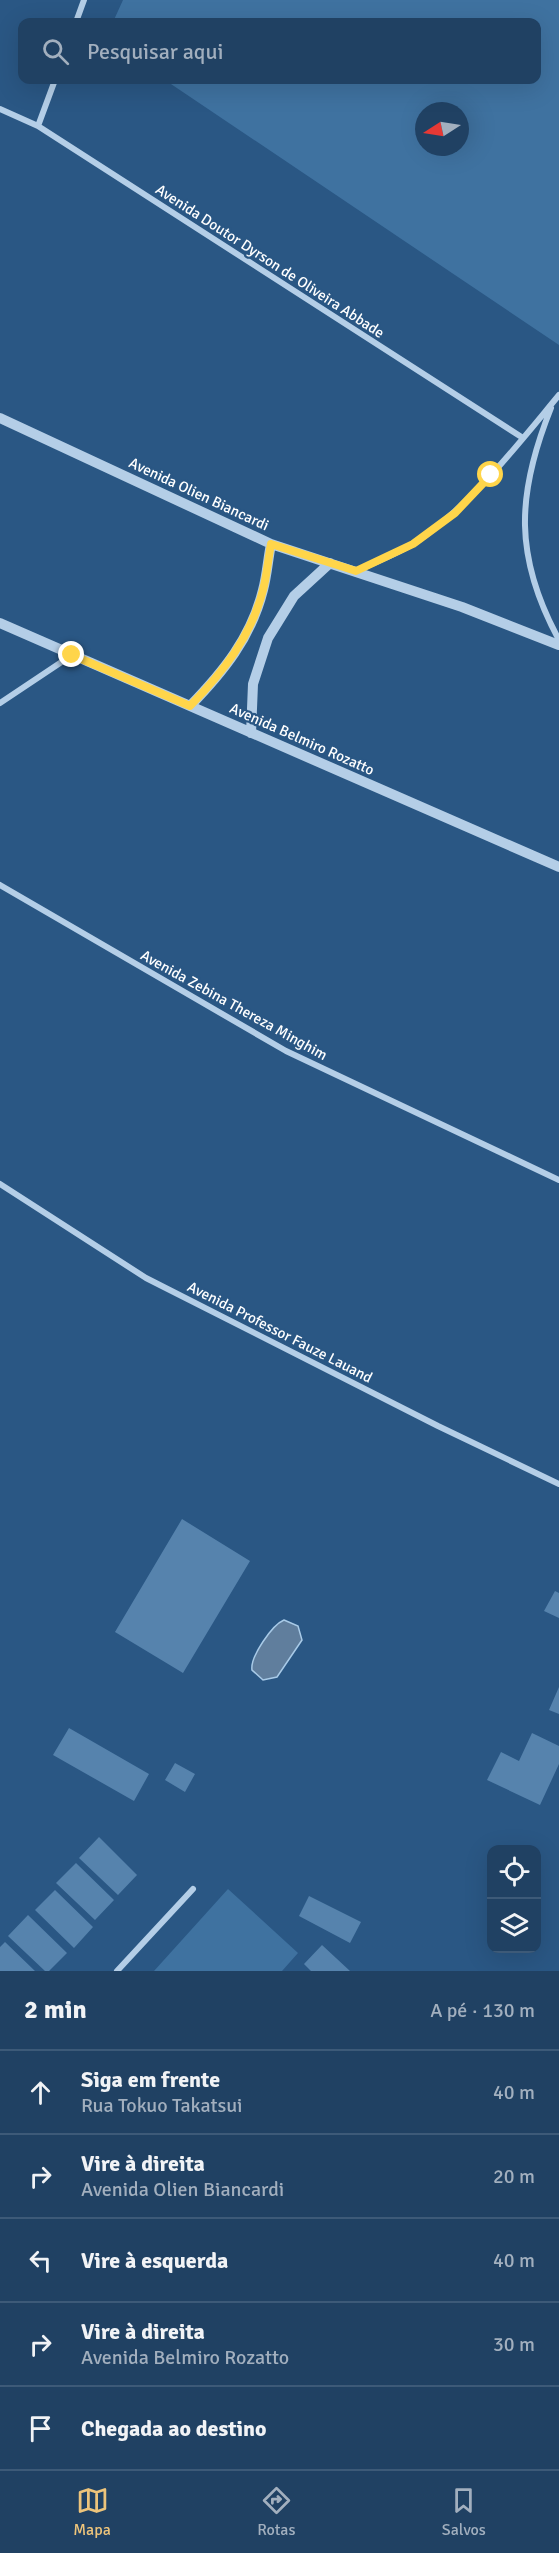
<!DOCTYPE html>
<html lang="pt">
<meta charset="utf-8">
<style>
body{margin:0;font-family:Signika,sans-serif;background:#2d4c6c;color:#f1f3f6}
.controls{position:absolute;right:18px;bottom:18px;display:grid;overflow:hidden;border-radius:12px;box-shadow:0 6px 24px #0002}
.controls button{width:54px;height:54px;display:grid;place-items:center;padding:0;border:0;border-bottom:2px solid #3d5a78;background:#204163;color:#f1f3f6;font:30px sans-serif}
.compass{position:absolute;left:415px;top:102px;width:54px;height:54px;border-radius:50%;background:#204163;box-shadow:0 6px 24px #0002;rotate:258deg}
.stop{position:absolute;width:18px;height:18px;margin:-14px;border:4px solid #ffd54a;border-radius:50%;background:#fff}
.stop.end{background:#ffd54a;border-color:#fff;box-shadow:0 2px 6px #0008}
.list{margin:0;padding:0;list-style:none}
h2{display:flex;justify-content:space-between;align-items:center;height:78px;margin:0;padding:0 24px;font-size:26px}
h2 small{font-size:20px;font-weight:400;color:#a2afbe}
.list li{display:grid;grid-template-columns:39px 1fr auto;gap:18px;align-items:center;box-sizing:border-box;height:84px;padding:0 24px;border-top:2px solid #3d5a78}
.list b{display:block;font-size:22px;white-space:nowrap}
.list p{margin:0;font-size:20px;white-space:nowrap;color:#a2afbe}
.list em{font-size:20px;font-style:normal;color:#a2afbe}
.icon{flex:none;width:33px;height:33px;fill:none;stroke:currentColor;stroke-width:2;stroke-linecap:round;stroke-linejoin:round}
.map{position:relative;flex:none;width:559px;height:1971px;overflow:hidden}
.search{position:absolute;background:#204163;box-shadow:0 6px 24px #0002;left:18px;right:18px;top:18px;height:66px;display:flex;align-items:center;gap:15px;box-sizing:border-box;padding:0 21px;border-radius:12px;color:#a2afbe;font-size:22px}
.sheet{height:498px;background:#204163}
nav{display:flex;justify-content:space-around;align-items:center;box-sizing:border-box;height:84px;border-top:2px solid #3d5a78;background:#204163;font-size:16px;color:#a2afbe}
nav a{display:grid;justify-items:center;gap:3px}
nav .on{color:#edc47b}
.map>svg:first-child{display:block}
</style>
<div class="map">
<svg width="559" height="1971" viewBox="0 0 559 1971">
<rect width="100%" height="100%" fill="#2a5784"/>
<path fill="#3f72a0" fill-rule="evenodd" d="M123,0h436v345l-394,-265h371v-58h-423zM424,111h36v36h-36z
M228,1889l70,64 -16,18h-128z"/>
<path fill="#607e9d" stroke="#a8cae7" stroke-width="1.5" d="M284,1620l14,6 4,14 -25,37 -14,3 -11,-10c-2,-13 20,-45 32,-50z"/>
<path fill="#5683ad" d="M182,1519l68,42 -67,112 -68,-41z
M555,1591l4,2v25l-15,-7z
M559,1687v27l-10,-4z
M69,1728l80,46 -15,27 -81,-46z
M532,1733l27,13v18l-19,41 -53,-25 14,-28 18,9z
M175,1763l20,11 -10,18 -20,-12z
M99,1837l38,38 -19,20 -39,-37z
M76,1863l38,37 -19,20 -39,-37z
M55,1890l38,37 -19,21 -39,-38z
M309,1896l52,26 -11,21 -51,-27z
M28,1915l39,38 -18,18h-4l-37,-35z
M5,1942l30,29h-35v-24z
M322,1945l28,26h-39l-7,-7z"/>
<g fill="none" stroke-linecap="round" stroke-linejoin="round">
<path stroke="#b4cee7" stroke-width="6" d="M76,22l8,-22
M0,109l38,17 485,312
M38,126l17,-46
M551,408c-35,87 -37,149 8,232
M357,571c18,-9 40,-17 58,-28 57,-39 100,-95 144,-148
M0,703l72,-48
M0,885l286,166 273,129
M0,1184l146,94 292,148 121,58
M117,1971l76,-82"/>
<path stroke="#b4cee7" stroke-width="10" d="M0,418l271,126 191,63 97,38
M0,623l559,244
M190,706c33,-34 61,-68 73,-116 4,-15 5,-31 8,-46
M251,733l2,-49 15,-46 26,-42 36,-33"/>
</g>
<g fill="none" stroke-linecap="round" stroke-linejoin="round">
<path stroke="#ffd54a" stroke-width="8" d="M72,655l118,51c33,-34 61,-69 73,-116 4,-15 5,-31 8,-46l85,27 57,-27 42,-31 36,-38"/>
</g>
<g text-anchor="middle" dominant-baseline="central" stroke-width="4.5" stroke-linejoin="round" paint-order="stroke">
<g font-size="15" fill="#fff" stroke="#2a5784">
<text transform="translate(270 261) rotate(33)">Avenida Doutor Dyrson de Oliveira Abbade</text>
<text transform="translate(199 494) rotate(25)">Avenida Olien Biancardi</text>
<text transform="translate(302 739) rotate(24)">Avenida Belmiro Rozatto</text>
<text transform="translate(234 1005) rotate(29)">Avenida Zebina Thereza Minghim</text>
<text transform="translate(280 1332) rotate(27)">Avenida Professor Fauze Lauand</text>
</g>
</g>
</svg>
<div class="controls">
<button><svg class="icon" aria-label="locate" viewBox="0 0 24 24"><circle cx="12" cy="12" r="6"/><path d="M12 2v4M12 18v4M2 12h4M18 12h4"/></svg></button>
<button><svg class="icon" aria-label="layers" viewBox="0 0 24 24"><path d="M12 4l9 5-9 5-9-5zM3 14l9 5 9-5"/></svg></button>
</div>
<svg class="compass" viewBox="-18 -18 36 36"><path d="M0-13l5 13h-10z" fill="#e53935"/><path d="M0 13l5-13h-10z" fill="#a2afbe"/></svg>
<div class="stop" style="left:491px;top:475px"></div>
<div class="stop end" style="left:72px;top:655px"></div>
<div class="search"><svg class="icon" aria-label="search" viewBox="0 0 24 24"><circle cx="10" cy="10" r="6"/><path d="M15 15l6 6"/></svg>Pesquisar aqui</div>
</div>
<section class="sheet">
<h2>2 min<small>A pé · 130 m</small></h2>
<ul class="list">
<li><svg class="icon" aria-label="ahead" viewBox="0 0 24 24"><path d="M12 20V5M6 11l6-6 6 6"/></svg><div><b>Siga em frente</b><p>Rua Tokuo Takatsui</p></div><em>40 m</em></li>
<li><svg class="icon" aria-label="right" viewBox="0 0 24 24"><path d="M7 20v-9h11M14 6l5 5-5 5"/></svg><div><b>Vire à direita</b><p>Avenida Olien Biancardi</p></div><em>20 m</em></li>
<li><svg class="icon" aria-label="left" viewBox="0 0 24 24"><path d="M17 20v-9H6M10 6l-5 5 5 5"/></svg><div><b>Vire à esquerda</b></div><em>40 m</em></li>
<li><svg class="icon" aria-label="right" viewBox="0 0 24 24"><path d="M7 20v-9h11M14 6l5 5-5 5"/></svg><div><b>Vire à direita</b><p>Avenida Belmiro Rozatto</p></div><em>30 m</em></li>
<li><svg class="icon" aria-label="arrive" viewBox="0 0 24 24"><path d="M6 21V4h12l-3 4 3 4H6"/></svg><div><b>Chegada ao destino</b></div></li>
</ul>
</section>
<nav>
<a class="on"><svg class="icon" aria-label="map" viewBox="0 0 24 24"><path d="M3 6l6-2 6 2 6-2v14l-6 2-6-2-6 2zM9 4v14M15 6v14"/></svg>Mapa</a>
<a><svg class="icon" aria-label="directions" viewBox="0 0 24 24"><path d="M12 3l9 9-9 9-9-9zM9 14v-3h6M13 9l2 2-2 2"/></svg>Rotas</a>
<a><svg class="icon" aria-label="saved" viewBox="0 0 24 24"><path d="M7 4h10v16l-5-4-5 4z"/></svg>Salvos</a>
</nav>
